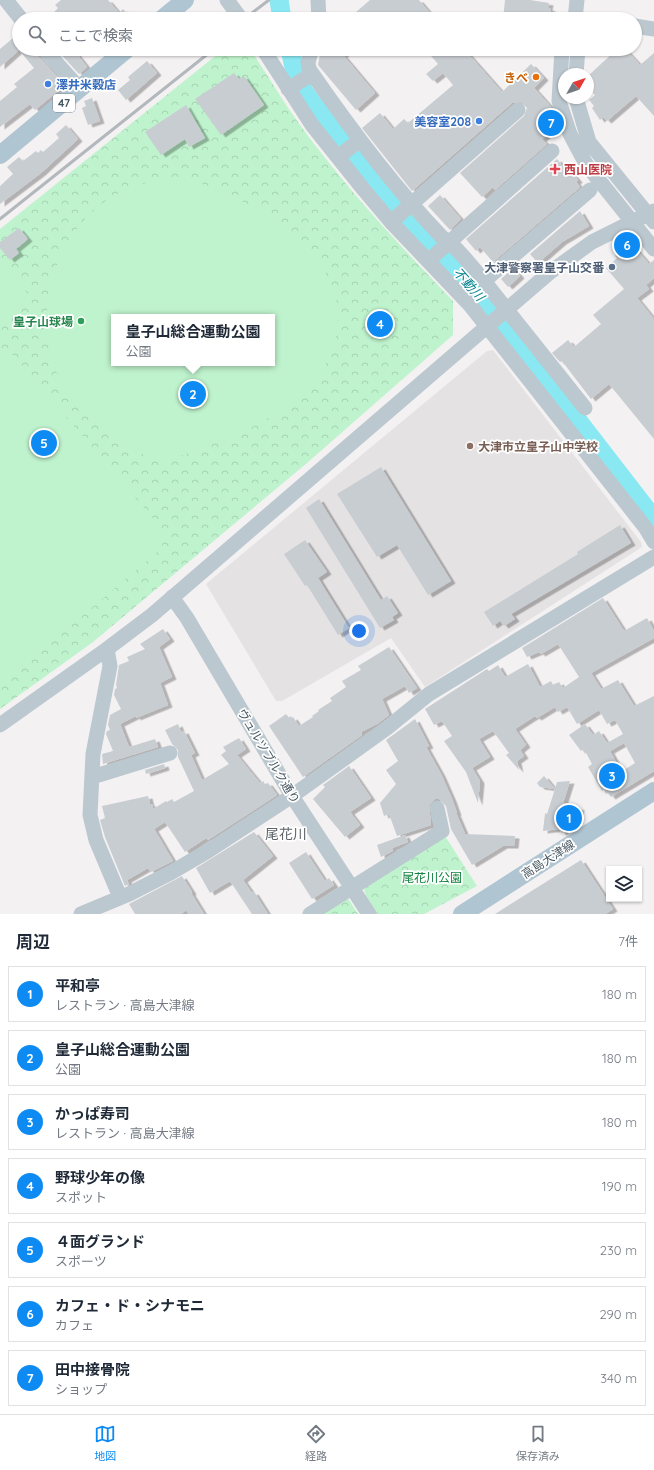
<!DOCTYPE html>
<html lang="ja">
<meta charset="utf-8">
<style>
body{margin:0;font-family:Quicksand,"Noto Sans JP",sans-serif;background:#f2f2f3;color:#1f2937}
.controls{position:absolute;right:12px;bottom:12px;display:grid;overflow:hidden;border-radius:0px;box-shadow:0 1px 3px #0004}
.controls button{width:36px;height:36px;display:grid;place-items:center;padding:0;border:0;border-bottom:1px solid #e0e1e3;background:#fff;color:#1f2937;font:20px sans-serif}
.compass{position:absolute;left:558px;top:68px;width:36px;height:36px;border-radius:50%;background:#fff;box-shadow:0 1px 3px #0004;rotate:50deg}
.you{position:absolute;left:359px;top:631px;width:14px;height:14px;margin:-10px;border:3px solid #fff;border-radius:50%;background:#1a73e8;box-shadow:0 0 0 6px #1a73e833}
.badge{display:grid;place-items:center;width:26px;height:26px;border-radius:50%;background:#0e8bf2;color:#fff;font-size:13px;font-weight:700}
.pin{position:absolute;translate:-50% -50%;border:2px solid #fff;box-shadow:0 1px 4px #0006}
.popup{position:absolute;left:111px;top:314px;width:164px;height:52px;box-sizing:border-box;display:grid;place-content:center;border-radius:0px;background:#fff;filter:drop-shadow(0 1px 3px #0005);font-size:13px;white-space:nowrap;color:#747a83}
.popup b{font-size:15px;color:#1f2937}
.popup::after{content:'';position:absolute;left:50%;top:100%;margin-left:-8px;border:8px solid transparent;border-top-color:#fff}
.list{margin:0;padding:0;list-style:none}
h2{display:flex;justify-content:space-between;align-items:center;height:52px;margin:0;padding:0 16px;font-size:17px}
h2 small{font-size:13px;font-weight:400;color:#747a83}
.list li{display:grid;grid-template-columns:26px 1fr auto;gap:12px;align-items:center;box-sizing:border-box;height:56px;margin:0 8px 8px;padding:0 8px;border:1px solid #e0e1e3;border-radius:0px}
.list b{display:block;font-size:15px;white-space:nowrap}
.list p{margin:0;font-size:13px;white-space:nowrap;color:#747a83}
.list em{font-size:13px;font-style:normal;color:#747a83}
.icon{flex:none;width:22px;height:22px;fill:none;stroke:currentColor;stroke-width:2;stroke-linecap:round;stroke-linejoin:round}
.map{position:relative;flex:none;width:654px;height:914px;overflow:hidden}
.search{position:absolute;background:#fff;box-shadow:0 1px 3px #0004;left:12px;right:12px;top:12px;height:44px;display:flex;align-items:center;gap:10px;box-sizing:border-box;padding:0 14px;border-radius:22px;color:#747a83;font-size:15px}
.sheet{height:500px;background:#fff}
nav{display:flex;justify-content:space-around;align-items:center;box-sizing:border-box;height:56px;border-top:1px solid #e0e1e3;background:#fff;font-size:11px;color:#747a83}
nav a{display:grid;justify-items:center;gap:2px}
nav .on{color:#0e8bf2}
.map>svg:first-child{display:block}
</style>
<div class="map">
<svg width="654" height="914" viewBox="0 0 654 914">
<defs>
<pattern id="park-crowns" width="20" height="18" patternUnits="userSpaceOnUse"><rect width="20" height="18" fill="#bff3cd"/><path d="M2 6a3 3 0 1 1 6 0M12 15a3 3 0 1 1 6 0" fill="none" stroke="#a6d2b3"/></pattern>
<filter id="shadow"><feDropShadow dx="4.5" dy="2.5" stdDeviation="0" flood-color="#0004"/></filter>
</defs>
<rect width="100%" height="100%" fill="#f4f1f2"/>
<path fill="#e5e2e4" d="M493,350l148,192 1,5 -217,140 -34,-49 -109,63h-6l-70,-117 281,-233z"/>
<path fill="url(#park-crowns)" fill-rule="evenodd" d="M224,49h26c17,25 32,51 50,76 46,63 99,120 153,176v34l-146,128 -214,179 -93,67v-480zM114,317h158v46h-158z
M445,836l32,50 -53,28h-47l-11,-18 -3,-11z
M347,897l11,17h-38z"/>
<path fill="#bff3cd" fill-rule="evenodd" d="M169,179c41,1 77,22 110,46 30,22 58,50 59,90 2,88 -109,126 -178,147 -42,-19 -87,-46 -104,-91 -26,-68 5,-156 74,-183 12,-5 26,-7 39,-9zM114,317h158v46h-158z
M0,262l30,34 -30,27z
M1,352l12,3 150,175 -1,18 -162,138z"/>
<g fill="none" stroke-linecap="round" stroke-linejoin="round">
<path stroke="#89e8f2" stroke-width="19" d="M279,0l3,19
M290,49l5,23 9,20 56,72 35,41 86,90 173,224"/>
</g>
<path fill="#c8cdd2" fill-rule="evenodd" filter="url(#shadow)" d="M61,0h47l11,13 4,-4 9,10h-85l11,-11 -3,-3z
M370,0h49l16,19h-87z
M505,0h25l19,3 -1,5 3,1 -2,10h-46z
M19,33v16h16l2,6 28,30 -30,25 -5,-6 -30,23v-26l17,-14 -3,-3 20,-16 -15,-18 -19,17v-18z
M56,49h17l14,18 -8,7z
M321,49h29l-7,6 32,38 -19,17 -38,-45z
M425,49h39l38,43 29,-28 13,14 -10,10 17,19 6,20 -15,12 5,5 -52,46 -2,-3 -11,10 -22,-24 64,-57 3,-8 -6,-6 -9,1 -100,88 -50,-63 18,-15 13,16 11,-10 4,4 45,-38 -10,-12 -10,8 -7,-7 12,-10z
M617,49l10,2 13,14 14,-12v63l-18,-20 -29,25 -4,-4 -3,3 -8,-12 2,-2 -5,-6 6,-5 -7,-8 1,-12z
M147,61l10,12 -31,27 -8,-10 12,-10 -2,-3z
M234,73l5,6 5,-3 20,29 -43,30 -26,-36z
M92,98l8,23 -12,4 -6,-17 4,-2 -2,-5z
M186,105l19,33 -16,9 -4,-8 -24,16 -16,-23z
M66,125l12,14 -37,34 -41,31v-18l13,-12 -6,-7 12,-10 4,4 13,-10 2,2 3,-3 2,2 16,-14 -3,-4z
M557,159l11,14 3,-1 7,8 -2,2 4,5 -87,75 -13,-15 -4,4 -10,-12z
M440,195l21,24 -11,11 -22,-24z
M580,211l9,15 -27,16 -24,21 -8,-9z
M19,228l9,11 -12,10 3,4 -9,7 -10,-12v-6z
M631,243l18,21 5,-4v18l-8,7 3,4 -12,9 17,21v120l-45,-55 -18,15 -29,-38 -2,1 -8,-9 16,-13 6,7 27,-23 -8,-9 31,-26 -18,-21 11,-10 -2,-2z
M513,268l7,8 -12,11 -7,-8z
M381,467l70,114 -23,14 -31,-50 -20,12 -40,-63z
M319,499l62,101 6,-4 11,17 -6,4 2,3 -14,8 -74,-120z
M620,525l11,18 -120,71 4,5 -11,7 -4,-5 -7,5 -9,-14 94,-58 -1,-2z
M305,540l22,32 -9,6 31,50 -11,7 -31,-50 -2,1 -21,-32z
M603,598l21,33 23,-13 7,13v7l-63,35 10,16 17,-9 16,26 20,-10v75l-43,26 -6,-8 -3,2 -14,-24 4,-3 -8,-15 -3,2 -12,-16 16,-11 8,11 6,-4 8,12 16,-9 -8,-14 -8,4 -8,-14 -22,14 -10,-17 -9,5 -3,-5 -18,11 -2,-2 -20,13 11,16 -6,5 4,6 -7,5 2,9 -13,-15 3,-2 -16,-22 -14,8 11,18 -18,11 8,13 -2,22 -12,-31 -22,-31 8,-5 -10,-15 -8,4 -9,-16 62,-40 2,2 9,-6 7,12 23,-13 12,23 11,-6 2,4 6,-3 4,6 16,-11 -21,-33 -17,10 -2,-2 -12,5 -5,-9zM624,743l11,20 -14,9 -11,-21z
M163,629l7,10 -11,8 13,30 -12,6 8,22 -32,13v-2l-16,8 9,23 26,-8 3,8 -55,17 -1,-10 11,-3 -7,-17 1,-3 3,-1 -2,-5 2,-10 11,-6 -7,-14 1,-6 2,-1 -1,-3 3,-20 10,-4 -2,-4 18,-8 -5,-5z
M389,647l28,41 -8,5 -4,-7 -23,13 7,16 -12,9 -16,8 1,3 -59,42 -34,-51 17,-12 4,5 3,-2 6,9 14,-9 -1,-1 7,-5 -1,-1 14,-9 -2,-3 16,-11 -4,-6 19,-11 -3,-4z
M415,719l14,27 -3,1 15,27 11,25 5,14h-1l9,21 50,2 -1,10h-11l-31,19 -21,-36 -5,-23 -7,-7h-4l-6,6 2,20 -34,11 -8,-22 -5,2 -4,-13 16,-19 -10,-14 12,-9 -12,-21z
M178,724l3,8 3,-1 11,22 -4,2 11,25 27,-16 -8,-9 5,-4 -3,-4 16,-9 7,11 -9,6 23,28 3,-2 2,3 3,-1 9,12 -69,45 -2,-2 -21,14 -20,-30 -11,7 19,32 -22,11 -3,-4 -21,12 2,4 -4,2 -20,-49 -5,-17 5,-2 -3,-12 46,-10 2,8h2l1,5 13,-8 1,1 5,-3 2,3 20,-11 -16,-34v-7l-6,-6 -7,-14z
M164,764l1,4 -19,6 -1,-4z
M349,766l22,32 -21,14 10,13 -15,12 -32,-38 12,-12 -2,-2z
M544,776l11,13 2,-7 13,-1 -7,22 17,5 -4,15 -14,10 -3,-4 -16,2 2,-18 2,1 8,-25 -15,-2 -3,-4z
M254,832l19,24 -30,24 9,13 2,-1 14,22h-16l-22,-33 -20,12 -14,-25z
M405,835l3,7 -16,6 1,3 -12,6 -4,-12z
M306,852l19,29 4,-3 5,7 -22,14 -23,-36z
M581,860l32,49 -8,5h-110z
M182,876l10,16 -1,1 13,21h-15l-3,-4 -5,4h-46l-6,-10z"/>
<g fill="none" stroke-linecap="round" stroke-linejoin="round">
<path stroke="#bcc8cf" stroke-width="15" d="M6,0l15,19
M227,0l14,19
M318,0l1,19
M575,19l2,-19
M635,26l19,3
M44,49l36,40
M263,49l49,76 52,65 27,32 79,83 175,222 9,15
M312,49l-4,13 1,7c40,58 82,115 131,166 2,3 6,5 9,7 13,11 24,26 35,39l106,-91
M562,49l-3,52 11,33 16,30 68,85
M576,74l2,-25
M288,89l24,-15
M576,98l13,44 65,80
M338,157l22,-17
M391,222l127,-112
M428,261l124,-110
M484,281l101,127
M172,597l15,21 105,178 77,118
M107,649l3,17 -17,88 -3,61 6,25 24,57
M0,725l107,-76 45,-34 397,-342 43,-31 62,-31
M92,777l78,-24
M81,914l48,-20 43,-22 36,-21 84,-55 95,-68 42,-34 225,-137
M310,914l132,-83 -5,-23"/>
<path stroke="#b0c5d2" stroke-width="18" d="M162,19l23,-19
M0,155l127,-106
M462,914l192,-123"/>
<path stroke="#b3b8bc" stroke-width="3" d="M244,19l25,-19
M0,219l214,-170"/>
</g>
<circle fill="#e8710a" stroke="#fff" stroke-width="1.5" cx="536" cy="77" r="4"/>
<g fill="#3f7fe0" stroke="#fff" stroke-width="1.5">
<circle cx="48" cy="84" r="4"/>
<circle cx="479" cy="121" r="4"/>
</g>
<path fill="#e0444e" stroke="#fff" stroke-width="1.5" d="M553 163h4v4h4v4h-4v4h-4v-4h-4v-4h4z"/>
<circle fill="#5c6f8a" stroke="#fff" stroke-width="1.5" cx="612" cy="267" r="4"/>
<circle fill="#2e9e5b" stroke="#fff" stroke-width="1.5" cx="81" cy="321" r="4"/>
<circle fill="#8d6e63" stroke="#fff" stroke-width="1.5" cx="470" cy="446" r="4"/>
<g text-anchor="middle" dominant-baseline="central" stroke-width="3.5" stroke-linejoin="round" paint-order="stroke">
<rect fill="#fff" stroke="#7f8a90" stroke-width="1" x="53" y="94" width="22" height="18" rx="3"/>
<g font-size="11" font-weight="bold" fill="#485861">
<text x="64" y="103">47</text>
</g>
<g font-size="12" font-weight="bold" fill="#c56008" stroke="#fff" text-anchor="end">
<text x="528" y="77">きべ</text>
</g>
<g font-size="12" font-weight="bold" fill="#366cbe" stroke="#fff" text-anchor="start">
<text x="56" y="84">澤井米穀店</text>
<text x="471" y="121" text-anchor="end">美容室208</text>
</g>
<g font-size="12" font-weight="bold" fill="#be3a42" stroke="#fff" text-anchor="start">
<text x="564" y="169">西山医院</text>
</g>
<g font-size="12" font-weight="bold" fill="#4e5e75" stroke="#fff" text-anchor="end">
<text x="604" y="267">大津警察署皇子山交番</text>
</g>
<g font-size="12" font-weight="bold" fill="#27864d" stroke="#fff" text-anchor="end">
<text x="73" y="321">皇子山球場</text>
</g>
<g font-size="12" font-weight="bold" fill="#785e54" stroke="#fff" text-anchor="start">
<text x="478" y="446">大津市立皇子山中学校</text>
</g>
<g font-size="12" fill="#485861" stroke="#fff">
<text transform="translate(269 756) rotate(59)">ヴュルツブルク通り</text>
<text transform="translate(548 859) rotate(-33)">高島大津線</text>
</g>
<g font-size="12" fill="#11833e" stroke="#fff">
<text x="432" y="877">尾花川公園</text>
</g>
<g font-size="13" font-style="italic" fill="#06828f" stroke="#fff">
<text transform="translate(469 284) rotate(48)">不動川</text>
</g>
<g font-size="14" fill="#5d6367" stroke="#fff">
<text x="286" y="834">尾花川</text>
</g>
</g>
</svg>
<div class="controls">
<button><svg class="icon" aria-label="layers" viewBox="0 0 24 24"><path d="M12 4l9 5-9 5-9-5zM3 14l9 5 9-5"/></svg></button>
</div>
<svg class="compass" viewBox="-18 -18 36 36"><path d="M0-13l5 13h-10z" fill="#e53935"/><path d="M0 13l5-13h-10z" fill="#747a83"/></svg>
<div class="you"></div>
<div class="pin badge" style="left:569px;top:818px">1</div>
<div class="pin badge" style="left:193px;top:394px">2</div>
<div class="popup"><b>皇子山総合運動公園</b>公園</div>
<div class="pin badge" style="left:612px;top:776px">3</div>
<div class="pin badge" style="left:380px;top:324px">4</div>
<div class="pin badge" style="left:44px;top:443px">5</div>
<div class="pin badge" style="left:627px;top:245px">6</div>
<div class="pin badge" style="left:551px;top:123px">7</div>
<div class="search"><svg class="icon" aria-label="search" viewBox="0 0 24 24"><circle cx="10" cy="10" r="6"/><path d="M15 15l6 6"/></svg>ここで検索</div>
</div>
<section class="sheet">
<h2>周辺<small>7件</small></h2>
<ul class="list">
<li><span class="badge">1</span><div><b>平和亭</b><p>レストラン · 高島大津線</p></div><em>180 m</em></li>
<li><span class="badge">2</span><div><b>皇子山総合運動公園</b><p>公園</p></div><em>180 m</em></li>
<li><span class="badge">3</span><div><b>かっぱ寿司</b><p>レストラン · 高島大津線</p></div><em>180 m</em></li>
<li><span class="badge">4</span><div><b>野球少年の像</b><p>スポット</p></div><em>190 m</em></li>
<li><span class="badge">5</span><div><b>４面グランド</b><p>スポーツ</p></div><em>230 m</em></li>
<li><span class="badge">6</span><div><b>カフェ・ド・シナモニ</b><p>カフェ</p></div><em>290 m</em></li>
<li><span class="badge">7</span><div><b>田中接骨院</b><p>ショップ</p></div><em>340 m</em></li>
</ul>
</section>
<nav>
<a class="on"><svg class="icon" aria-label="map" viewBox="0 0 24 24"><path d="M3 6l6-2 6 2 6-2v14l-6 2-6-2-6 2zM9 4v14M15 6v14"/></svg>地図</a>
<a><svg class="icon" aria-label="directions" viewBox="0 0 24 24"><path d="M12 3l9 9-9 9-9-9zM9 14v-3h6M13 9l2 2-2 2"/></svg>経路</a>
<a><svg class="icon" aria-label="saved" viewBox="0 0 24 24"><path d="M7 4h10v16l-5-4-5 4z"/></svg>保存済み</a>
</nav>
